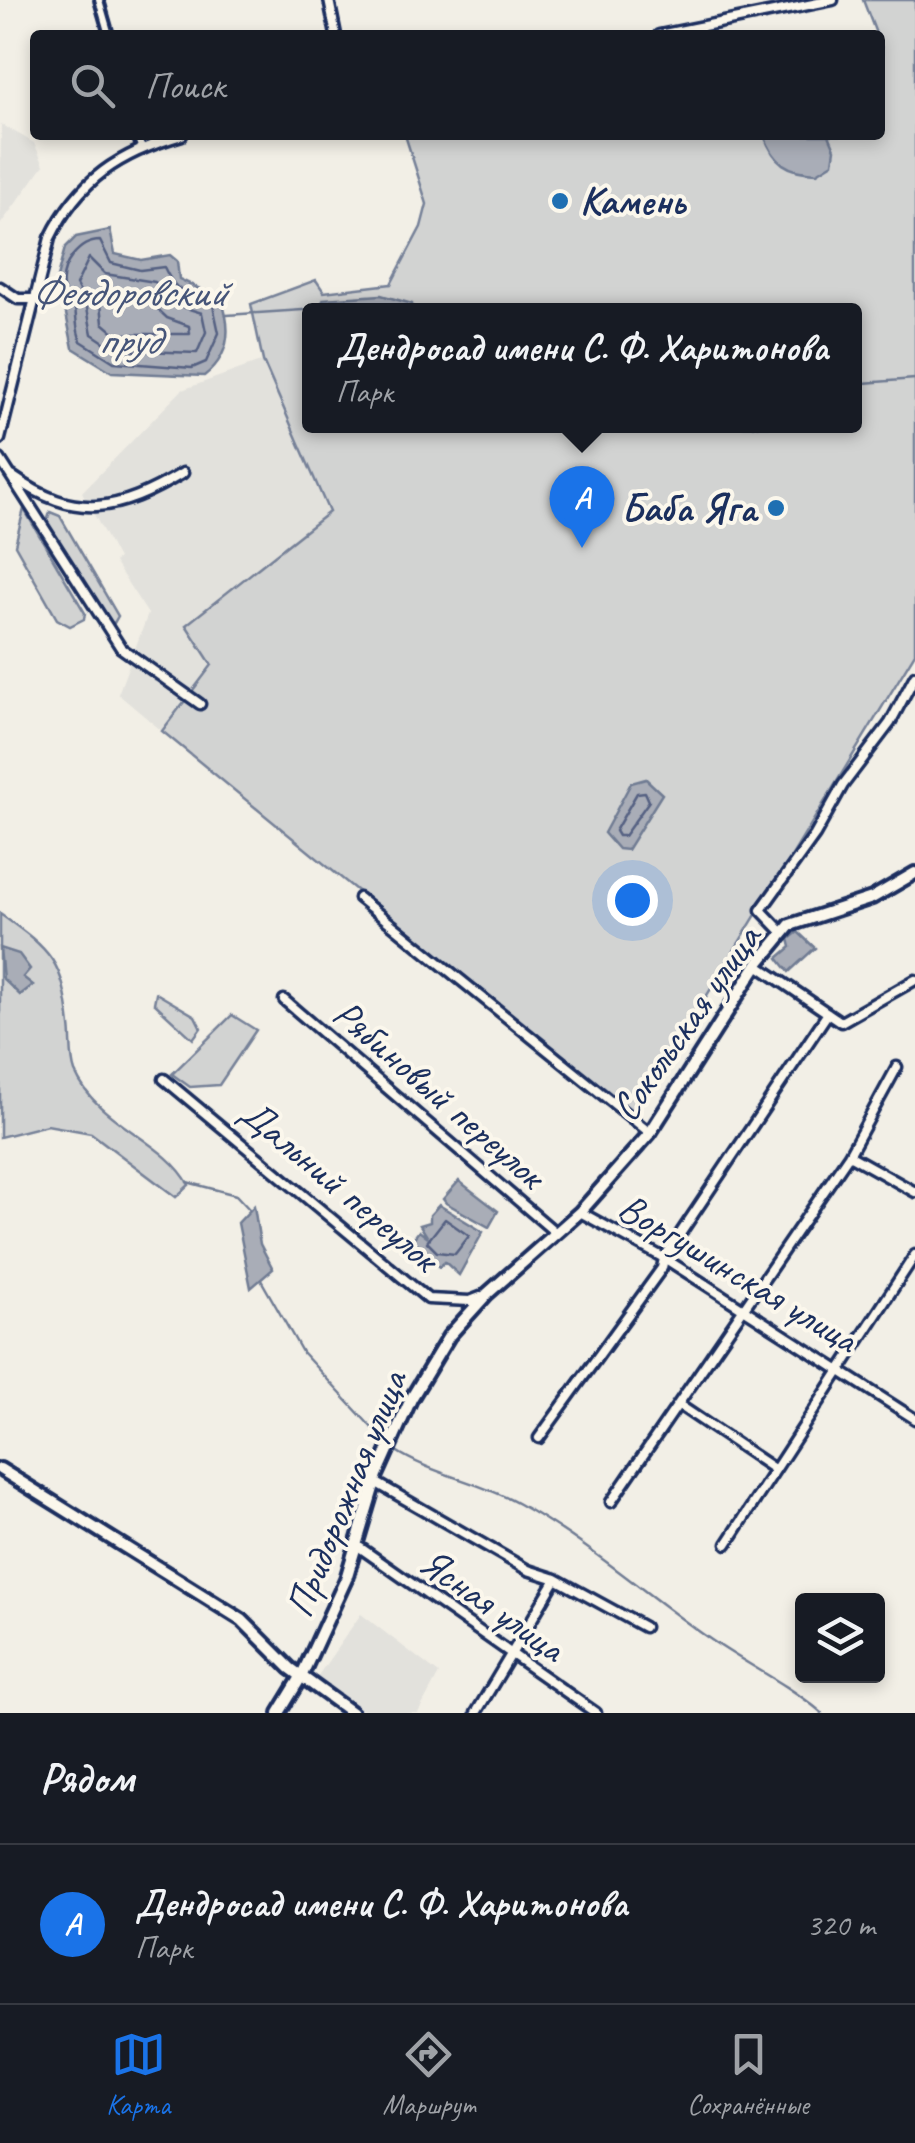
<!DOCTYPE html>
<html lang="ru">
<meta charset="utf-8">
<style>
body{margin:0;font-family:Caveat,sans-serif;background:#20242c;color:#f1f3f6}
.controls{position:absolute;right:30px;bottom:30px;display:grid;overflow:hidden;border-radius:10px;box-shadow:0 5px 15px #0003}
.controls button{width:90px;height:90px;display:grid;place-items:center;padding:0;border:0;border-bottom:2px solid #363941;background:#171b24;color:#f1f3f6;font:50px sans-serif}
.you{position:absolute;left:632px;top:900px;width:35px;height:35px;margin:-25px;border:8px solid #fff;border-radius:50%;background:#1a73e8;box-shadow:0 0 0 15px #1a73e833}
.badge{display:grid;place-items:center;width:65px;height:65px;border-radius:50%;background:#1a73e8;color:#fff;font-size:32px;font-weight:700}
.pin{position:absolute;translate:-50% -82px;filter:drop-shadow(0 2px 5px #0008)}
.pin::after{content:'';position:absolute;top:52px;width:35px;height:30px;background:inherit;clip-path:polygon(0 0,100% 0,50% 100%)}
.popup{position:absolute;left:302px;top:303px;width:560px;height:130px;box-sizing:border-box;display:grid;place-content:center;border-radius:10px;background:#171b24;filter:drop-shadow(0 2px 8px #0005);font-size:32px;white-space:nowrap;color:#9ea1a6}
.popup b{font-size:38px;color:#f1f3f6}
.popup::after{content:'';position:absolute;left:50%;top:100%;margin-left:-20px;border:20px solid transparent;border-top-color:#171b24}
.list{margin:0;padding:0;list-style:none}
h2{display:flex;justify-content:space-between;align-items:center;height:130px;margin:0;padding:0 40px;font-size:42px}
h2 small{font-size:32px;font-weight:400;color:#9ea1a6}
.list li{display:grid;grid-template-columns:65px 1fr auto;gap:30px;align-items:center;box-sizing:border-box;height:160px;padding:0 40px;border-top:2px solid #363941}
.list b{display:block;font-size:38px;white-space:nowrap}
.list p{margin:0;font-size:32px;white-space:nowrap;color:#9ea1a6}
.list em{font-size:32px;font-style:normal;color:#9ea1a6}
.icon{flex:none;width:55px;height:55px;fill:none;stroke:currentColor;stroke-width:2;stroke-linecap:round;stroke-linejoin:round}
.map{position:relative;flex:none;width:915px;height:1713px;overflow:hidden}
.search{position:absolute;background:#171b24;box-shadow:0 5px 15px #0003;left:30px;right:30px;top:30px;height:110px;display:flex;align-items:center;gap:25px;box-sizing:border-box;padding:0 35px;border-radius:10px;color:#9ea1a6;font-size:38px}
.sheet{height:290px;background:#171b24}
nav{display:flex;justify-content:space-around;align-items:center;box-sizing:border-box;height:140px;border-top:2px solid #363941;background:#171b24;font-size:28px;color:#9ea1a6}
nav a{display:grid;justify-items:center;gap:5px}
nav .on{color:#1a73e8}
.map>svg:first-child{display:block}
</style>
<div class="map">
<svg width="915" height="1713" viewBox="0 0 915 1713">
<rect width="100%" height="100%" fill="#f2efe6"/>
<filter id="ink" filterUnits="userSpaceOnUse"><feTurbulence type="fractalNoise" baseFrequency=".01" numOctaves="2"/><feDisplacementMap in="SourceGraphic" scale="20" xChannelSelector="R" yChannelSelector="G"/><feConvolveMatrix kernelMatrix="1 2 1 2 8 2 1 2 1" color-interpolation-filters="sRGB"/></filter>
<g filter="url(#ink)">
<path fill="#e2e1dc" d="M1,124l33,19 10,22 -44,60z
M263,361l66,151 -143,112 26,41 -50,66 -44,-37 30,-80 -34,-52 4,-3 -36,-67 100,-102z
M361,1614l78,60 -21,39h-52l-49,-36z"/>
<path fill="#d2d3d2" stroke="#768198" stroke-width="2.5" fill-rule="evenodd" d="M863,0h52v653l-282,464 -471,-386 50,-66 -26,-40 143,-113 -66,-151 -12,-57 65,-24 8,12 67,-8 30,-57 6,-23 -22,-69h475l2,-86zM310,310h544v116h-544z
M24,509l61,104 -1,6 -14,7 -13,-7 -42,-74z
M50,512l10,4 58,100 -4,7 -9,-2 -58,-99z
M0,914c52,37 63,47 70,112 2,13 0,33 5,46 22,52 90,68 114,113l-13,12 -85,-64 -44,-8 -47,12z
M156,993l39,23 6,12 -8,11 -39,-36z
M232,1015l24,15 -37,55 -29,2 -18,-13z"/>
<path fill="#a9adb7" stroke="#707b93" stroke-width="2.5" d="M764,135h65l6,14 -2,14 -16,10c-30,-1 -43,-10 -53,-38z
M110,230l5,24 26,6 29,-5 7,6 2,18 42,20c11,29 9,57 -17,77l-92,-4 -39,-24 -8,-39 -12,-17 12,-44 11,-11z
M381,295l31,9 1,6 -95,-1 6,-10z
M646,779l16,15 -35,56 -9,-1 -14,-16 27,-50z
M798,932l17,16 -26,24 -11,-14 13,-11 -2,-8z
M0,948l19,6 11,15 -7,8 10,8 -13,10 -17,-16z
M459,1181l39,30 -9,16 -43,-24 -3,-4z
M439,1205l44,27 -24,43 -14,-13 -6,5 -26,-28 6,-8 9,7 -8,-13 10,-3v-7z
M254,1206l6,38 13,25 -22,19 -13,-65z"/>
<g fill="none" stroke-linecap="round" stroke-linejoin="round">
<path stroke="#546182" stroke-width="2.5" d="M100,241l11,22 29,7 24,-3c16,34 22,20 49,38l6,28 -13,29 -14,6 -78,-6 -33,-21c-5,-11 -4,-20 -6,-32 -2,-8 -10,-13 -12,-21 -3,-23 16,-47 37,-47z
M89,258l16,16 50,8 21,23 26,8 4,19 -9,21 -81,-3 -24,-16 -6,-31 -10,-18z
M106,290l40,8 21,20 22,8 1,8h-74l-13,-11 -3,-29z
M645,792l4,9 -25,35h-6l-3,-5 22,-38z
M445,1219l24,17 -14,18 -18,-2 -10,-10z"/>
<path stroke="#707b93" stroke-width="2.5" d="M227,315l91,-6
M854,373l9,10 52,-4
M187,1182l49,13 14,15
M261,1280l41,72 85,92
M393,1449c39,26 86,32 126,55 68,38 125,89 188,133 38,27 79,45 115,76"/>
<defs>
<path id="pedestrian" d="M99,0l10,35
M137,135l4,12"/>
<path id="minor" d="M329,0l7,35
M659,35l174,-35
M0,287l18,12h16
M0,439l50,-201c29,-59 70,-85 132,-103
M0,459l121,189 79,56
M12,476c64,45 105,36 171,-3
M359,898l291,235
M783,933l-22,-23 54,-75 28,-50 47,-62 25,-47
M757,965l84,57 74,-42
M284,1000l272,233
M164,1079l264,220 42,2 13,-5
M849,1155l66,37
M580,1212l84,46 251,161
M679,1405l95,64
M539,1438l123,-170 2,-10 164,-245
M375,1482l153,88 28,9 88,48
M611,1502l238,-347 48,-88
M355,1544l241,169
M727,1544l188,-289
M476,1713l80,-134"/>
<path id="tertiary" d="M0,1469l242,151 48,48 62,45
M279,1713l22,-36 45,-98 31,-104 34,-76 38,-63 38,-42 93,-82 70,-79 107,-168 33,-40 82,-27 43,-25"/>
</defs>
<use href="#pedestrian" stroke="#1b2f5e" stroke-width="14"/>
<use href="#minor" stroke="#1b2f5e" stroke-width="15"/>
<use href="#tertiary" stroke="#1b2f5e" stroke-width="18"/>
<use href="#pedestrian" stroke="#fbf7ec" stroke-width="6"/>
<use href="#minor" stroke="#fbf7ec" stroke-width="8"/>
<use href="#tertiary" stroke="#fbf7ec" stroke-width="10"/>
</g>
</g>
<g fill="#1f6fb2" stroke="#fbf7ec" stroke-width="4">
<circle cx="560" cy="201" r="10"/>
<circle cx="776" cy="508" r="10"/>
</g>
<g text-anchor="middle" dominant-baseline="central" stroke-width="8" stroke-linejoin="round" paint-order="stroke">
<g font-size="40" font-weight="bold" fill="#1b2f5e" stroke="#fbf7ec" text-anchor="start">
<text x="580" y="201">Камень</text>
<text x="756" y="508" text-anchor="end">Баба Яга</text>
</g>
<g font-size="40" fill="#1b2f5e" stroke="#fbf7ec">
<text transform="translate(686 1023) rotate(-55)">Сокольская улица</text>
<text transform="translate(439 1094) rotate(41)">Рябиновый переулок</text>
<text transform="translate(339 1185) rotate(40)">Дальний переулок</text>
<text transform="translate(738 1273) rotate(31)">Воргушинская улица</text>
<text transform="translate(346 1494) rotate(-68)">Придорожная улица</text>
<text transform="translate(492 1605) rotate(35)">Ясная улица</text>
</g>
<g font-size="42" font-style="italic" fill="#465579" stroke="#fbf7ec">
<text x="128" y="292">Феодоровский<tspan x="128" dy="48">пруд</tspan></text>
</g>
</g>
</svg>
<div class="controls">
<button><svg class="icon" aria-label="layers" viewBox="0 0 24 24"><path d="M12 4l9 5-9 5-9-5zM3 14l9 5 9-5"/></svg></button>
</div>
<div class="you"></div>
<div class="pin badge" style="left:582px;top:548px">A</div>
<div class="popup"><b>Дендросад имени С. Ф. Харитонова</b>Парк</div>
<div class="search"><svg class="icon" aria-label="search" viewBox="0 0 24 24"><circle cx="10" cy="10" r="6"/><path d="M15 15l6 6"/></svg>Поиск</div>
</div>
<section class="sheet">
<h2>Рядом<small></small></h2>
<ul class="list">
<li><span class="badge">A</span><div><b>Дендросад имени С. Ф. Харитонова</b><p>Парк</p></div><em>320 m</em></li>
</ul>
</section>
<nav>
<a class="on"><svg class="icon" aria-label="map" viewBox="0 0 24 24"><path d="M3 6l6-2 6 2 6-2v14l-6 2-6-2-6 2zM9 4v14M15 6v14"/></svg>Карта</a>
<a><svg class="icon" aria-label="directions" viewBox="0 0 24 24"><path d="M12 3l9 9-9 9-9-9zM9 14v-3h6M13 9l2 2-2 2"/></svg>Маршрут</a>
<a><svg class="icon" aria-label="saved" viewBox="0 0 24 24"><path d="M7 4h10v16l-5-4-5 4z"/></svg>Сохранённые</a>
</nav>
